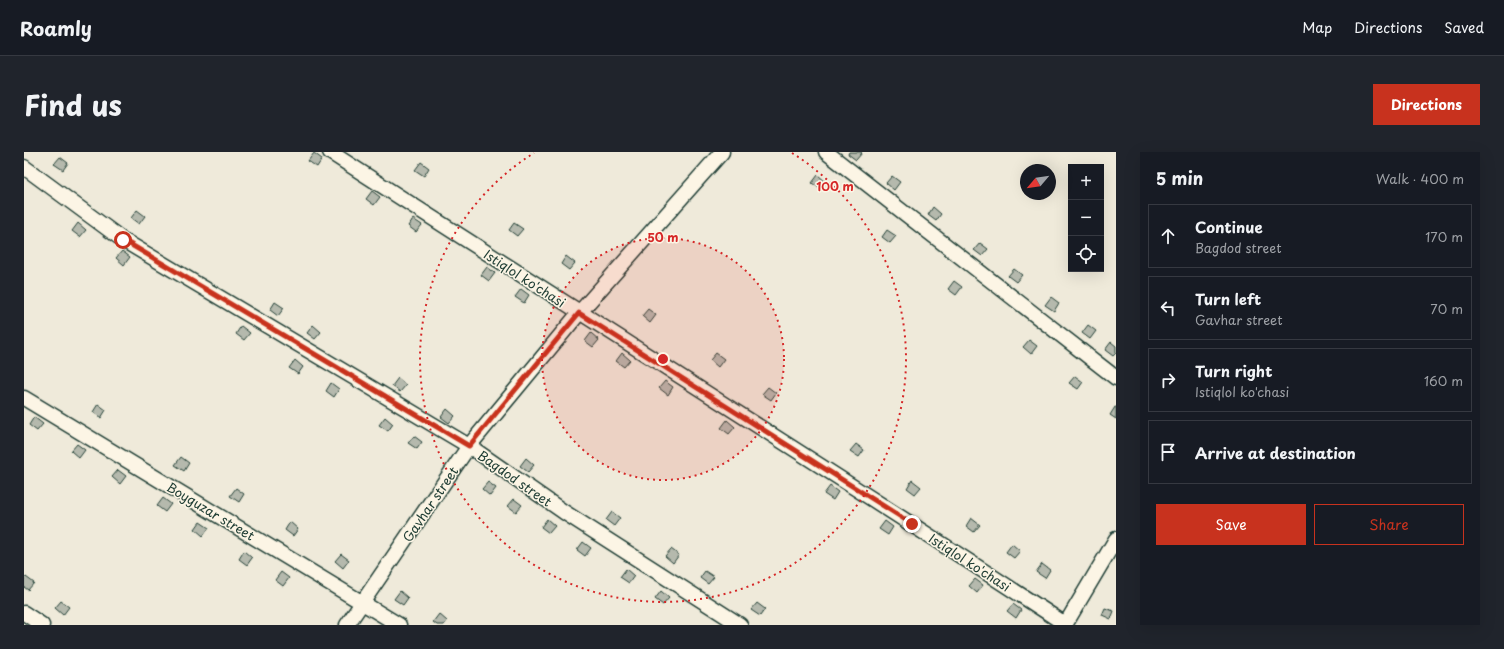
<!DOCTYPE html>
<meta charset="utf-8">
<style>
body{margin:0;font-family:"Playpen Sans",sans-serif;background:#20242c;color:#f1f3f6}
.controls{position:absolute;right:12px;top:12px;display:grid;overflow:hidden;border-radius:0px;box-shadow:0 4px 16px #0002}
.controls button{width:36px;height:36px;display:grid;place-items:center;padding:0;border:0;border-bottom:1px solid #363941;background:#171b24;color:#f1f3f6;font:20px sans-serif}
.compass{position:absolute;left:996px;top:12px;width:36px;height:36px;border-radius:50%;background:#171b24;box-shadow:0 4px 16px #0002;rotate:241deg}
.stop{position:absolute;width:12px;height:12px;margin:-9px;border:3px solid #c8321e;border-radius:50%;background:#fff}
.stop.end{background:#c8321e;border-color:#fff;box-shadow:0 1px 4px #0008}
.list{margin:0;padding:0;list-style:none}
h2{display:flex;justify-content:space-between;align-items:center;height:52px;margin:0;padding:0 16px;font-size:17px}
h2 small{font-size:13px;font-weight:400;color:#9ea1a6}
.list li{display:grid;grid-template-columns:26px 1fr auto;gap:12px;align-items:center;box-sizing:border-box;height:64px;margin:0 8px 8px;padding:0 8px;border:1px solid #363941;border-radius:0px}
.list b{display:block;font-size:15px;white-space:nowrap}
.list p{margin:0;font-size:13px;white-space:nowrap;color:#9ea1a6}
.list em{font-size:13px;font-style:normal;color:#9ea1a6}
.actions{display:flex;gap:8px;padding:12px 16px}
.actions a{flex:1;padding:9px 0;border:1px solid #c8321e;border-radius:0px;text-align:center;font-size:14px;color:#c8321e}
.actions .main{background:#c8321e;color:#fff}
.icon{flex:none;width:22px;height:22px;fill:none;stroke:currentColor;stroke-width:2;stroke-linecap:round;stroke-linejoin:round}
.map{position:relative;flex:none;width:1092px;height:473px;overflow:hidden;border-radius:0px}
header{display:flex;align-items:center;gap:24px;box-sizing:border-box;height:56px;padding:0 20px;background:#171b24;border-bottom:1px solid #363941}
header strong{font-size:19px}
nav{display:flex;gap:22px;margin-inline-start:auto;font-size:14px}
.intro{display:flex;align-items:center;justify-content:space-between;box-sizing:border-box;height:96px;padding:0 24px}
h1{margin:0;font-size:28px}
.button{padding:10px 18px;border-radius:0px;background:#c8321e;color:#fff;font-size:14px;font-weight:700}
main{display:flex;gap:24px;padding:0 24px}
aside{flex:1;background:#171b24;border-radius:0px;box-shadow:0 4px 16px #0002}
.map>svg:first-child{display:block}
</style>
<header>
<strong>Roamly</strong>
<nav><a>Map</a><a>Directions</a><a>Saved</a></nav>
</header>
<div class="intro"><h1>Find us</h1><a class="button">Directions</a></div>
<main>
<div class="map">
<svg width="1092" height="473" viewBox="0 0 1092 473">
<rect width="100%" height="100%" fill="#efeada"/>
<filter id="ink" filterUnits="userSpaceOnUse"><feTurbulence type="fractalNoise" baseFrequency=".025" numOctaves="2"/><feDisplacementMap in="SourceGraphic" scale="8" xChannelSelector="R" yChannelSelector="G"/><feConvolveMatrix kernelMatrix="1 2 1 2 8 2 1 2 1" color-interpolation-filters="sRGB"/></filter>
<g filter="url(#ink)">
<path fill="#b5b9ad" stroke="#1f3d34" d="M825,0h12l1,1 -6,7 -8,-6z
M290,1l8,6 -5,8 -9,-6z
M36,5l8,6 -5,7 -9,-6z
M397,10l8,6 -5,8 -9,-6z
M794,23l8,7 -6,7 -8,-6z
M868,24l8,6 -6,8 -8,-7z
M348,39l8,6 -6,8 -8,-6z
M909,55l8,7 -5,7 -8,-6z
M113,58l8,6 -6,8 -8,-6z
M389,67l9,6 -6,7 -8,-6z
M54,71l8,7 -6,7 -8,-6z
M490,71l9,6 -6,7 -8,-6z
M863,78l9,6 -6,7 -8,-6z
M956,91l8,6 -6,7 -8,-6z
M98,99l8,6 -6,8 -8,-7z
M542,104l9,7 -6,7 -8,-6z
M463,115l8,6 -6,8 -8,-6z
M990,117l8,6 -6,7 -8,-6z
M930,129l8,6 -6,8 -8,-6z
M497,137l8,6 -5,8 -9,-6z
M1027,145l8,6 -5,8 -9,-6z
M251,150l9,6 -6,8 -8,-6z
M624,157l8,6 -6,8 -8,-7z
M289,173l8,7 -6,7 -8,-6z
M1064,173l8,6 -6,8 -8,-6z
M217,174l9,7 -6,7 -8,-6z
M567,181l8,7 -6,7 -8,-6z
M1005,188l8,6 -6,8 -8,-7z
M1087,190l5,4v7l-3,3 -8,-6z
M598,201l8,7 -6,7 -8,-6z
M692,201l8,6 -6,8 -8,-7z
M271,208l8,7 -5,7 -9,-6z
M1051,224l8,6 -5,7 -9,-6z
M374,226l8,7 -6,7 -8,-6z
M641,229l8,6 -5,8 -9,-7z
M307,231l8,6 -5,8 -8,-6z
M744,235l8,6 -5,7 -9,-6z
M74,252l8,6 -5,8 -8,-6z
M1091,255h1v12l-6,-4z
M423,257l8,7 -6,7 -8,-6z
M10,265l9,7 -6,7 -8,-6z
M361,265l8,7 -5,7 -9,-6z
M703,268l8,7 -6,7 -8,-6z
M390,284l8,6 -5,7 -9,-6z
M53,292l8,6 -6,8 -8,-7z
M832,292l8,6 -5,7 -9,-6z
M157,305l8,6 -5,8 -9,-6z
M502,306l8,7 -6,7 -8,-6z
M94,318l8,6 -6,8 -8,-7z
M888,328l9,7 -6,7 -8,-6z
M464,330l8,6 -6,8 -8,-7z
M806,334l8,6 -5,8 -9,-6z
M212,336l8,6 -5,8 -9,-6z
M139,346l8,6 -6,8 -8,-6z
M490,347l8,6 -6,7 -8,-6z
M588,360l8,6 -6,8 -8,-6z
M947,366l9,7 -6,7 -8,-6z
M523,367l8,7 -6,7 -8,-6z
M861,369l8,6 -5,8 -9,-6z
M176,370l9,6 -6,8 -8,-7z
M266,370l8,7 -5,7 -8,-6z
M559,390l8,6 -6,8 -8,-6z
M988,392l8,7 -6,7 -8,-6z
M647,397l8,6 -6,8 -8,-7z
M220,399l8,7 -5,7 -8,-6z
M317,402l8,6 -6,8 -8,-7z
M1018,412l8,6 -5,8 -9,-6z
M602,417l8,7 -5,7 -9,-6z
M681,419l9,6 -6,7 -8,-6z
M257,420l8,6 -6,8 -8,-6z
M2,425l8,6 -6,7 -4,-3v-8z
M951,427l8,6 -6,8 -8,-7z
M376,439l8,7 -5,7 -9,-6z
M637,439l8,7 -6,7 -8,-6z
M37,449l8,6 -6,8 -8,-7z
M733,451l8,6 -5,7 -9,-6z
M989,452l8,6 -5,8 -9,-7z
M1081,456l9,3 -3,8 -9,-4z
M415,462l8,7 -3,4h-7l-4,-3z"/>
<g fill="none" stroke-linecap="round" stroke-linejoin="round">
<defs>
<path id="minor" d="M306,0c244,158 491,312 735,472
M802,0l290,226
M0,15l99,73 346,206 95,66 176,113
M0,246l375,227
M0,461l18,12
M323,473l122,-179 110,-133 143,-161
M1041,473l51,-86"/>
</defs>
<use href="#minor" stroke="#1f3d34" stroke-width="17"/>
<use href="#minor" stroke="#fcf5e5" stroke-width="14"/>
</g>
</g>
<g fill="none" stroke-linecap="round" stroke-linejoin="round" filter="url(#ink)">
<path stroke="#c8321e" stroke-width="5" d="M99,88l346,206 110,-133 333,211"/>
</g>
<circle cx="639" cy="207" r="121" fill="#d62828" fill-opacity=".12"/>
<g fill="none" stroke="#d62828" stroke-width="2" stroke-dasharray="2 4">
<circle cx="639" cy="207" r="121"/>
<path d="M768 1A243 243 0 1 1 510 1"/>
</g>
<g text-anchor="middle" dominant-baseline="central" stroke-width="3" stroke-linejoin="round" paint-order="stroke">
<g font-size="13" fill="#1f3d34" stroke="#fcf5e5">
<text transform="translate(501 126) rotate(33)">Istiqlol ko'chasi</text>
<text transform="translate(491 326) rotate(35)">Bagdod street</text>
<text transform="translate(406 352) rotate(-56)">Gavhar street</text>
<text transform="translate(187 359) rotate(31)">Boyguzar street</text>
<text transform="translate(946 410) rotate(33)">Istiqlol ko'chasi</text>
</g>
</g>
<circle cx="639" cy="207" r="6" fill="#d62828" stroke="#fcf5e5" stroke-width="2"/>
<g font-size="12" text-anchor="middle" font-weight="bold" fill="#d62828" stroke="#fcf5e5" stroke-width="3" stroke-linejoin="round" paint-order="stroke">
<text x="811" y="39">100 m</text>
<text x="639" y="90">50 m</text>
</g>
</svg>
<div class="controls">
<button>+</button>
<button>−</button>
<button><svg class="icon" aria-label="locate" viewBox="0 0 24 24"><circle cx="12" cy="12" r="6"/><path d="M12 2v4M12 18v4M2 12h4M18 12h4"/></svg></button>
</div>
<svg class="compass" viewBox="-18 -18 36 36"><path d="M0-13l5 13h-10z" fill="#e53935"/><path d="M0 13l5-13h-10z" fill="#9ea1a6"/></svg>
<div class="stop" style="left:99px;top:88px"></div>
<div class="stop end" style="left:888px;top:372px"></div>
</div>
<aside>
<h2>5 min<small>Walk · 400 m</small></h2>
<ul class="list">
<li><svg class="icon" aria-label="ahead" viewBox="0 0 24 24"><path d="M12 20V5M6 11l6-6 6 6"/></svg><div><b>Continue</b><p>Bagdod street</p></div><em>170 m</em></li>
<li><svg class="icon" aria-label="left" viewBox="0 0 24 24"><path d="M17 20v-9H6M10 6l-5 5 5 5"/></svg><div><b>Turn left</b><p>Gavhar street</p></div><em>70 m</em></li>
<li><svg class="icon" aria-label="right" viewBox="0 0 24 24"><path d="M7 20v-9h11M14 6l5 5-5 5"/></svg><div><b>Turn right</b><p>Istiqlol ko'chasi</p></div><em>160 m</em></li>
<li><svg class="icon" aria-label="arrive" viewBox="0 0 24 24"><path d="M6 21V4h12l-3 4 3 4H6"/></svg><div><b>Arrive at destination</b></div></li>
</ul>
<div class="actions"><a class="main">Save</a><a>Share</a></div>
</aside>
</main>
